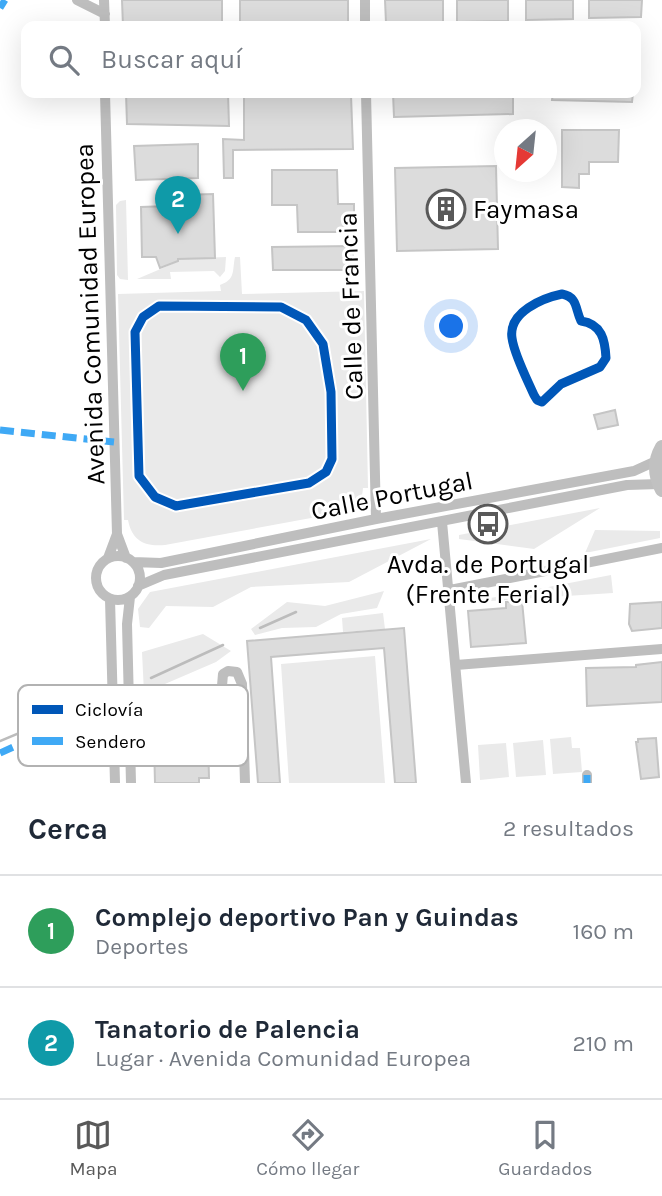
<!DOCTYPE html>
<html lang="es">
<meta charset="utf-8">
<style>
body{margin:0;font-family:Karla,sans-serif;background:#f2f2f3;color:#1f2937}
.compass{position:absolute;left:494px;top:119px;width:63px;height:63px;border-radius:50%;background:#fff;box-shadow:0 7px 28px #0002;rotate:207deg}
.you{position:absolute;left:452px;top:327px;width:24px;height:24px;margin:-18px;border:5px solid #fff;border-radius:50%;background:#1a73e8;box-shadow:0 0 0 10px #1a73e833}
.badge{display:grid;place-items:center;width:46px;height:46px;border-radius:50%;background:#595959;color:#fff;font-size:23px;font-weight:700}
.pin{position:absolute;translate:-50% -58px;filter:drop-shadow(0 2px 4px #0008)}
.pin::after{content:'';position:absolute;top:37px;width:24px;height:21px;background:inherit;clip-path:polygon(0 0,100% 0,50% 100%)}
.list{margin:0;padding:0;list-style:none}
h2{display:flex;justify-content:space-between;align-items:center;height:91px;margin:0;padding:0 28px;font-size:30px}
h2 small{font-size:23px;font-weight:400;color:#747a83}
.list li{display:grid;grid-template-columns:46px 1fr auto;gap:21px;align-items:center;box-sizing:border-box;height:112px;padding:0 28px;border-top:2px solid #e0e1e3}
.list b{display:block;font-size:26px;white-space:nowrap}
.list p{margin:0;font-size:23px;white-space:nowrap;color:#747a83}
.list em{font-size:23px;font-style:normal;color:#747a83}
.icon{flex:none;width:38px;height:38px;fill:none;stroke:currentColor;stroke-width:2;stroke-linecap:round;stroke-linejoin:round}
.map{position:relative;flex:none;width:662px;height:783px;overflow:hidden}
.search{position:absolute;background:#fff;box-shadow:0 7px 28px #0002;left:21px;right:21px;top:21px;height:77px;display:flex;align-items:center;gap:18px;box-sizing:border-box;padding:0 24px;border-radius:14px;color:#747a83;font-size:26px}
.sheet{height:315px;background:#fff}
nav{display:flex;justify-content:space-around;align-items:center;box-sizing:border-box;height:98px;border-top:2px solid #e0e1e3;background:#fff;font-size:19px;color:#747a83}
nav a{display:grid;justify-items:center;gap:4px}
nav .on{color:#595959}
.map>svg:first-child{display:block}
</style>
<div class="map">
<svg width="662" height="783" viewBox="0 0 662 783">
<rect width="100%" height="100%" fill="#fff"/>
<path fill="#eaeaea" d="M126,200l2,80 -8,-1 -3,-4 -1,-70 4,-4z
M226,257l-1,14 -5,6 -6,-6 -44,1 1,7h-34l40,-17 1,-3z
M235,257h5l2,37 122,-3 4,197h-5c-1,11 -3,18 -14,23l-184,34c-20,2 -33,-4 -37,-25h-4l-6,-226 103,-3 -1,-6c16,-6 12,-14 15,-28z
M600,508l-66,41 -75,-10v-4z
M595,530l65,1v7l-75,15z
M431,539l-82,43 -98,5 -38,20 -47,-1 -17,22 -9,-1 -2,-18 12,-17z
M611,575l2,18 -138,9v-1z
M384,591l-7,17 -36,6 -25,13 -34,1 -27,7 -4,-6 36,-27 38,4z
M383,613l2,16 -42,3 -1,-14z
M203,634l28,17 -15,11 -72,31 -2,-41z
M375,656l10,127h-96l-8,-119z
M571,737l1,11h8l2,24 -29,2 -3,-35z
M543,740l3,35 -30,2 -3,-34z
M506,743l3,34 -29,3 -2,-35z"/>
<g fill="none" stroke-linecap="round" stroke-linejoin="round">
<path stroke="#bcbcbc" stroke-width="2.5" d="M260,628l36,-16
M151,678l72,-33
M0,741l98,-41"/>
</g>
<path fill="#dcdcdc" stroke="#c5c5c5" stroke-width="2" d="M122,0h100v26h-99z
M240,0h108v24l-108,1z
M385,0h58v22l-57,1z
M457,0h51v21l-51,1z
M526,0h47v19l-47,1z
M589,0h53l-1,17 -52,1z
M126,93h102l1,33 -102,-2z
M393,93h120v21l-119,3z
M553,93h80l-1,9 -80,-2z
M244,95h107l2,54 -120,1v28h-9l-1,-39 21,1z
M562,130h57l-1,32h-29v12h-10v14l-17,-1z
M198,144v34l-62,2 -2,-34z
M496,166l2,83 -101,2 -2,-83z
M272,170h65l1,34h16v28h-56l-1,-27h-25z
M213,194l2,64 -37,1v2l-18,7 -4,-11h-14l-1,-50 29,-1v-9h11v-2z
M353,246v24h-80l-1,-23z
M615,410l3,15 -20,4 -4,-14z
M522,601l4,42 -55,4 -3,-36 38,-3v-6z
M662,602v26l-30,3 -3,-7 1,-20z
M404,628l12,155h-21l-11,-135 -113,9 9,126h-22l-11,-142z
M662,662v40l-75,4 -1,-38 50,-1v-2z
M207,700l2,78h-10v5h-44l-2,-82z
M656,738l3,39 -18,2 -5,-37h2v-3z"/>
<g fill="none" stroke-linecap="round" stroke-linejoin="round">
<path stroke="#bebebe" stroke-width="10" d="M77,0l28,14
M104,0l1,26
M365,0v26
M105,93l12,441 9,24
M366,93l10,426
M442,522l24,261
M96 578a22 22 0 1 1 44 0a22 22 0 1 1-44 0Z
M108,558l9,-24
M133,562l28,1 215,-44 258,-48 22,-10
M138,586l26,-11 463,-90 32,-1
M450,590l212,-42
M130,597l-3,27 4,159
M110,599l5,184
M456,665l206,-16
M242,717l-9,-19 -11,-12 1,-12 5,-3 9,1 5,12 3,99
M587,775v8"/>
<path stroke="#c1c1c1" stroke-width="14" d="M662,447c-8,14 -8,28 0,43"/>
<path stroke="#3fa9f5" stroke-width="7" stroke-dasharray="14 7" stroke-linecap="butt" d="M0,8l5,-8
M0,430l114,12
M0,753l31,-14 66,-23
M587,775v8"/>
<defs>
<path id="cycleway" d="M562,294c16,3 13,15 19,27 21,3 24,19 25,37l-6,9 -39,17 -19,18 -5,-2 -3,-5c-7,-16 -20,-41 -22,-57 -4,-26 31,-40 50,-44z
M159,306l122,1 25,13 17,24 8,48 1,67 -6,13 -17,11 -133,23 -21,-9 -16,-21 -4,-144 8,-15z"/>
</defs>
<use href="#cycleway" stroke="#fff" stroke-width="13"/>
<use href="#cycleway" stroke="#0057b8" stroke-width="9"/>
</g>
<defs>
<symbol id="building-ring" viewBox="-11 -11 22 22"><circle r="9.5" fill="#fff" stroke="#595959" stroke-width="1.5"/><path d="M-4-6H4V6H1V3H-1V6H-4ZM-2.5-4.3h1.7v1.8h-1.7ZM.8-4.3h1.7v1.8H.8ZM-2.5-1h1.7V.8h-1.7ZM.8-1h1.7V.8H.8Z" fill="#595959"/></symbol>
<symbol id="bus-ring" viewBox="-11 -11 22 22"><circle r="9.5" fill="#fff" stroke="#595959" stroke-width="1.5"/><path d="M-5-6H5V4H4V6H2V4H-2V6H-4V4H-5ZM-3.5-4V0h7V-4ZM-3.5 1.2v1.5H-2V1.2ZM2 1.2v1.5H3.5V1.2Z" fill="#595959"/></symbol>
</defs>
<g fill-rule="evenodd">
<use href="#building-ring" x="424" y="187" width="44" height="44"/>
<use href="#bus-ring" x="466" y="502" width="44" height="44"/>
</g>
<g text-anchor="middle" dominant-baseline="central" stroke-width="6" stroke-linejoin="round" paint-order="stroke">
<g font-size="26" fill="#000" stroke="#fff" text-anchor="start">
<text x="473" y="209">Faymasa</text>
<text x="488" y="564" text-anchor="middle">Avda. de Portugal<tspan x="488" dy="30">(Frente Ferial)</tspan></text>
</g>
<g font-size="26" fill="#000" stroke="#fff">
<text transform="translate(351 306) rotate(-92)">Calle de Francia</text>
<text transform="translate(90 314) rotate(-92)">Avenida Comunidad Europea</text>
<text transform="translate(392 496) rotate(-11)">Calle Portugal</text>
</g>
</g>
<rect x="18" y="685" width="230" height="81" rx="10" fill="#fff" stroke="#b2b2b2" stroke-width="2"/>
<rect x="32" y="705" width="31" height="9" fill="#0057b8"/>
<rect x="32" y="737" width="31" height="8" fill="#3fa9f5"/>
<g font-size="19" fill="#000">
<text x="75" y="716">Ciclovía</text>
<text x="75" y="748">Sendero</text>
</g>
</svg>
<svg class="compass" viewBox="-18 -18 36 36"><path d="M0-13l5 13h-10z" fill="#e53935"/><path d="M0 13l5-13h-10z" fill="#747a83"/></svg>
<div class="you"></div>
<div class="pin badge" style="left:243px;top:391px;background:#2e9e5b">1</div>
<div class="pin badge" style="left:178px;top:234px;background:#0f9aa8">2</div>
<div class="search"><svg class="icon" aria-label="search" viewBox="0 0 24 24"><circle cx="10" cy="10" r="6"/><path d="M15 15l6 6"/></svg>Buscar aquí</div>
</div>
<section class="sheet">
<h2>Cerca<small>2 resultados</small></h2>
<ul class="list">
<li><span class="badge" style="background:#2e9e5b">1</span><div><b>Complejo deportivo Pan y Guindas</b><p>Deportes</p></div><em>160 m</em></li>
<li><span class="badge" style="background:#0f9aa8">2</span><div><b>Tanatorio de Palencia</b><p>Lugar · Avenida Comunidad Europea</p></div><em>210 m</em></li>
</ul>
</section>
<nav>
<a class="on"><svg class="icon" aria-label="map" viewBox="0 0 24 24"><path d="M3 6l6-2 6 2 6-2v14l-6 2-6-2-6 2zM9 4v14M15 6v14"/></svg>Mapa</a>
<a><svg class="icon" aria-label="directions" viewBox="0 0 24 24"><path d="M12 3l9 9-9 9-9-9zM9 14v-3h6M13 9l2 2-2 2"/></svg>Cómo llegar</a>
<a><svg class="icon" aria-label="saved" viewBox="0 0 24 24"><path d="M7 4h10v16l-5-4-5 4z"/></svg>Guardados</a>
</nav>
